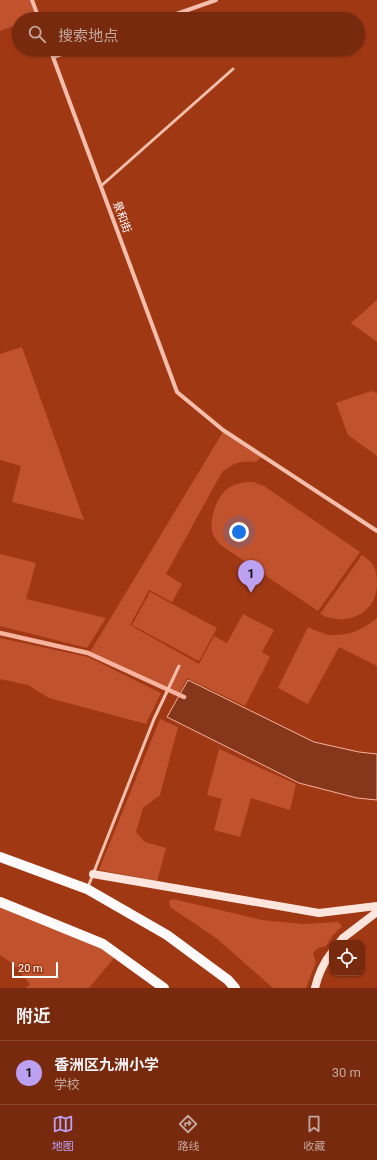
<!DOCTYPE html>
<html lang="zh">
<meta charset="utf-8">
<style>
body{margin:0;font-family:Roboto,"Noto Sans SC",sans-serif;background:#7d3218;color:#f1f3f6}
.controls{position:absolute;right:12px;bottom:12px;display:grid;overflow:hidden;border-radius:8px;box-shadow:0 1px 3px #0004}
.controls button{width:36px;height:36px;display:grid;place-items:center;padding:0;border:0;border-bottom:1px solid #89462f;background:#782a0f;color:#f1f3f6;font:20px sans-serif}
.scale{position:absolute;left:12px;bottom:10px;width:46px;box-sizing:border-box;padding-left:4px;border:2px solid #fff;border-top:0;font-size:11px;line-height:14px;white-space:nowrap;color:#fff;-webkit-text-stroke:3px #a03814;paint-order:stroke}
.you{position:absolute;left:239px;top:532px;width:14px;height:14px;margin:-10px;border:3px solid #fff;border-radius:50%;background:#1a73e8;box-shadow:0 0 0 6px #1a73e833}
.badge{display:grid;place-items:center;width:26px;height:26px;border-radius:50%;background:#bca0f2;color:#111;font-size:13px;font-weight:700}
.pin{position:absolute;translate:-50% -33px;filter:drop-shadow(0 1px 2px #0008)}
.pin::after{content:'';position:absolute;top:21px;width:14px;height:12px;background:inherit;clip-path:polygon(0 0,100% 0,50% 100%)}
.list{margin:0;padding:0;list-style:none}
h2{display:flex;justify-content:space-between;align-items:center;height:52px;margin:0;padding:0 16px;font-size:17px}
h2 small{font-size:13px;font-weight:400;color:#c3a79e}
.list li{display:grid;grid-template-columns:26px 1fr auto;gap:12px;align-items:center;box-sizing:border-box;height:64px;padding:0 16px;border-top:1px solid #89462f}
.list b{display:block;font-size:15px;white-space:nowrap}
.list p{margin:0;font-size:13px;white-space:nowrap;color:#c3a79e}
.list em{font-size:13px;font-style:normal;color:#c3a79e}
.icon{flex:none;width:22px;height:22px;fill:none;stroke:currentColor;stroke-width:2;stroke-linecap:round;stroke-linejoin:round}
.map{position:relative;flex:none;width:377px;height:988px;overflow:hidden}
.search{position:absolute;background:#782a0f;box-shadow:0 1px 3px #0004;left:12px;right:12px;top:12px;height:44px;display:flex;align-items:center;gap:10px;box-sizing:border-box;padding:0 14px;border-radius:22px;color:#c3a79e;font-size:15px}
.sheet{height:116px;background:#782a0f}
nav{display:flex;justify-content:space-around;align-items:center;box-sizing:border-box;height:56px;border-top:1px solid #89462f;background:#782a0f;font-size:11px;color:#c3a79e}
nav a{display:grid;justify-items:center;gap:2px}
nav .on{color:#bca0f2}
.map>svg:first-child{display:block}
</style>
<div class="map">
<svg width="377" height="988" viewBox="0 0 377 988">
<rect width="100%" height="100%" fill="#a03814"/>
<path fill="#c0522e" d="M0,0h30l6,18 -4,1h-13v5l-19,7z
M377,300v42l-26,-19z
M22,347l62,173 -72,-18 9,-36 -21,-6v-106z
M371,391l6,2v63l-29,-21 -12,-32z
M223,432l38,25 -5,5c-16,-2 -22,1 -34,10l-56,102 16,10 -10,18 -23,-12 -19,35 69,39 15,-28 13,7 16,-29 31,16 -12,22 8,5 -25,49 -58,-28 -8,15 -89,-41z
M247,482h6l11,4 96,66 -42,59 -96,-65c-4,-4 -7,-7 -9,-12 -5,-12 4,-37 13,-44 6,-5 13,-7 21,-8z
M0,554l36,9 -10,36 80,19 -19,30 -87,-22z
M362,555c12,8 15,14 15,29 0,30 -32,44 -57,30z
M150,592l67,36 -18,33 -67,-36z
M377,618v48l-38,-19 -31,57 -30,-16 30,-61c7,3 15,7 22,8 18,1 33,-5 47,-17z
M0,638l88,19 73,36 -15,31 -97,-26 -21,-13 -28,-6z
M160,719l18,8 -18,68 -17,13 -7,24 9,10 21,6 -9,33 -58,-11z
M219,749l77,35 -6,26 -39,-12 -11,39 -26,-7 8,-31 -15,-4z
M173,899l89,21 41,4 35,-2 4,4 -9,9 -7,11 -8,2 -5,5 3,9 -10,26h-33l-57,-50 -46,-31 -1,-6z
M0,907l101,42 13,9 -25,30h-63l4,-4 -17,-20 -13,-9z"/>
<path fill="#86371b" stroke="#f7b39f" d="M188,680l126,62 45,10 18,2v46l-20,-2 -58,-15 -132,-66z"/>
<g fill="none" stroke-linecap="round" stroke-linejoin="round">
<path stroke="#f7b39f" stroke-width="4.5" d="M0,633l88,20 96,44"/>
<path stroke="#f4bead" stroke-width="3" d="M101,186l132,-117
M88,887l66,-168 25,-53"/>
<path stroke="#f4bead" stroke-width="4" d="M32,0l7,19
M162,19l54,-19
M50,49l127,343 46,38 154,101
M53,57l23,-8"/>
<path stroke="#fde5dd" stroke-width="8" d="M93,874l226,39 58,-7
M339,943l4,-5 34,-26
M315,988c3,-13 9,-26 17,-36"/>
<path stroke="#fffbfa" stroke-width="10" d="M0,857l87,32 80,46 61,45 7,8
M0,902l103,42 61,44"/>
</g>
<g text-anchor="middle" dominant-baseline="central" stroke-width="3" stroke-linejoin="round" paint-order="stroke">
<g font-size="11" fill="#fff" stroke="#a03814">
<text transform="translate(122 217) rotate(70)">景和街</text>
</g>
</g>
</svg>
<div class="controls">
<button><svg class="icon" aria-label="locate" viewBox="0 0 24 24"><circle cx="12" cy="12" r="6"/><path d="M12 2v4M12 18v4M2 12h4M18 12h4"/></svg></button>
</div>
<div class="scale">20 m</div>
<div class="you"></div>
<div class="pin badge" style="left:251px;top:593px">1</div>
<div class="search"><svg class="icon" aria-label="search" viewBox="0 0 24 24"><circle cx="10" cy="10" r="6"/><path d="M15 15l6 6"/></svg>搜索地点</div>
</div>
<section class="sheet">
<h2>附近<small></small></h2>
<ul class="list">
<li><span class="badge">1</span><div><b>香洲区九洲小学</b><p>学校</p></div><em>30 m</em></li>
</ul>
</section>
<nav>
<a class="on"><svg class="icon" aria-label="map" viewBox="0 0 24 24"><path d="M3 6l6-2 6 2 6-2v14l-6 2-6-2-6 2zM9 4v14M15 6v14"/></svg>地图</a>
<a><svg class="icon" aria-label="directions" viewBox="0 0 24 24"><path d="M12 3l9 9-9 9-9-9zM9 14v-3h6M13 9l2 2-2 2"/></svg>路线</a>
<a><svg class="icon" aria-label="saved" viewBox="0 0 24 24"><path d="M7 4h10v16l-5-4-5 4z"/></svg>收藏</a>
</nav>
